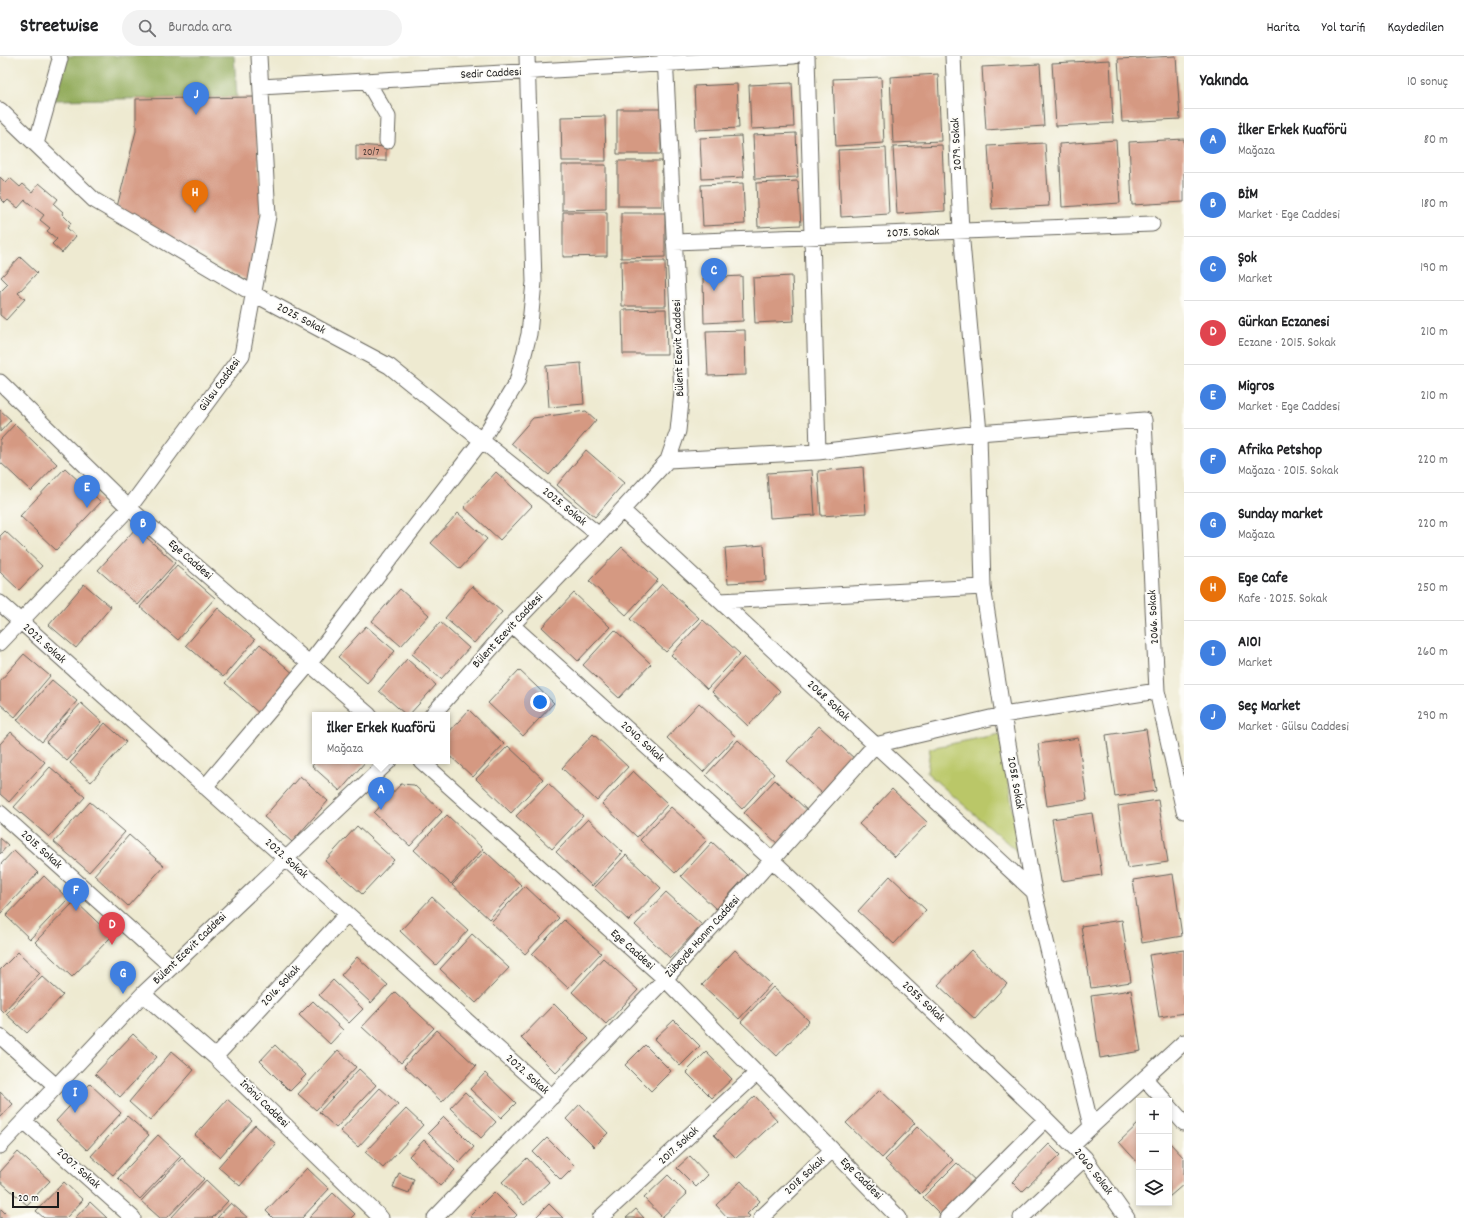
<!DOCTYPE html>
<html lang="tr">
<meta charset="utf-8">
<style>
body{margin:0;font-family:Dekko,sans-serif;background:#f2f2f2;color:#202124}
.controls{position:absolute;right:12px;bottom:12px;display:grid;overflow:hidden;border-radius:0px;box-shadow:0 2px 6px #0003}
.controls button{width:36px;height:36px;display:grid;place-items:center;padding:0;border:0;border-bottom:1px solid #e0e0e0;background:#fff;color:#202124;font:20px sans-serif}
.scale{position:absolute;left:12px;bottom:10px;width:47px;box-sizing:border-box;padding-left:4px;border:2px solid #1c1c1c;border-top:0;font-size:11px;line-height:14px;white-space:nowrap;color:#1c1c1c;-webkit-text-stroke:3px #fdfcf7;paint-order:stroke}
.you{position:absolute;left:540px;top:646px;width:14px;height:14px;margin:-10px;border:3px solid #fff;border-radius:50%;background:#1a73e8;box-shadow:0 0 0 6px #1a73e833}
.badge{display:grid;place-items:center;width:26px;height:26px;border-radius:50%;background:#2563eb;color:#fff;font-size:13px;font-weight:700}
.pin{position:absolute;translate:-50% -33px;filter:drop-shadow(0 1px 2px #0008)}
.pin::after{content:'';position:absolute;top:21px;width:14px;height:12px;background:inherit;clip-path:polygon(0 0,100% 0,50% 100%)}
.popup{position:absolute;left:312px;top:656px;width:138px;height:52px;box-sizing:border-box;display:grid;place-content:center;border-radius:0px;background:#fff;filter:drop-shadow(0 1px 3px #0005);font-size:13px;white-space:nowrap;color:#757577}
.popup b{font-size:15px;color:#202124}
.popup::after{content:'';position:absolute;left:50%;top:100%;margin-left:-8px;border:8px solid transparent;border-top-color:#fff}
.list{margin:0;padding:0;list-style:none}
h2{display:flex;justify-content:space-between;align-items:center;height:52px;margin:0;padding:0 16px;font-size:17px}
h2 small{font-size:13px;font-weight:400;color:#757577}
.list li{display:grid;grid-template-columns:26px 1fr auto;gap:12px;align-items:center;box-sizing:border-box;height:64px;padding:0 16px;border-top:1px solid #e0e0e0}
.list b{display:block;font-size:15px;white-space:nowrap}
.list p{margin:0;font-size:13px;white-space:nowrap;color:#757577}
.list em{font-size:13px;font-style:normal;color:#757577}
.icon{flex:none;width:22px;height:22px;fill:none;stroke:currentColor;stroke-width:2;stroke-linecap:round;stroke-linejoin:round}
.map{position:relative;flex:none;width:1184px;height:1162px;overflow:hidden}
header{display:flex;align-items:center;gap:24px;box-sizing:border-box;height:56px;padding:0 20px;background:#fff;border-bottom:1px solid #e0e0e0}
header strong{font-size:19px}
nav{display:flex;gap:22px;margin-inline-start:auto;font-size:14px}
.search{width:280px;height:36px;background:#f2f2f2;display:flex;align-items:center;gap:10px;box-sizing:border-box;padding:0 14px;border-radius:22px;color:#757577;font-size:15px}
main{display:flex}
aside{flex:1;background:#fff}
.map>svg:first-child{display:block}
</style>
<header>
<strong>Streetwise</strong>
<div class="search"><svg class="icon" aria-label="search" viewBox="0 0 24 24"><circle cx="10" cy="10" r="6"/><path d="M15 15l6 6"/></svg>Burada ara</div>
<nav><a>Harita</a><a>Yol tarifi</a><a>Kaydedilen</a></nav>
</header>
<main>
<div class="map">
<svg width="1184" height="1162" viewBox="0 0 1184 1162">
<rect width="100%" height="100%" fill="#fdfcf7"/>
<filter id="ink" filterUnits="userSpaceOnUse"><feTurbulence type="fractalNoise" baseFrequency=".025" numOctaves="2"/><feDisplacementMap in="SourceGraphic" scale="8" xChannelSelector="R" yChannelSelector="G"/><feConvolveMatrix kernelMatrix="1 2 1 2 8 2 1 2 1" color-interpolation-filters="sRGB"/></filter>
<filter id="wash" filterUnits="userSpaceOnUse"><feTurbulence type="fractalNoise" baseFrequency=".012" numOctaves="4" result="noise"/><feDisplacementMap in="SourceGraphic" scale="16" xChannelSelector="R" yChannelSelector="G"/><feGaussianBlur stdDeviation="0.9" result="paint"/><feColorMatrix in="noise" values="0 0 0 0 0 0 0 0 0 0 0 0 0 0 0 0 0 1.4 0 .05"/><feComposite in="paint" operator="in"/></filter>
<g filter="url(#wash)">
<rect width="100%" height="100%" fill="#eeead1"/>
<path fill="#bac768" stroke="#6b7242" d="M1000,678l20,120 -93,-81 3,-25z"/>
<path fill="#93ac5c" stroke="#58643c" d="M65,0h169l3,41 -183,3z"/>
<g id="blocks">
<path fill="#d59982" d="M1176,0l4,63 -58,3 -4,-63z
M1110,4l3,63 -57,3 -4,-63z
M1040,8l4,62 -58,4 -4,-63z
M938,18l3,67 -48,2 -3,-66z
M881,21l3,66 -48,3 -3,-67z
M792,27l2,44 -43,2 -2,-44z
M737,28l2,44 -43,2 -2,-44z
M255,41l7,122 -12,63 -133,-75 19,-76v-32z
M617,53h44v45h-44z
M605,60l1,45h-44l-1,-44z
M796,77l2,44 -43,2 -2,-44z
M741,80l3,41 -42,2 -2,-41z
M1184,83v63l-52,3 -3,-63z
M1116,84l4,63 -58,4 -3,-63z
M1045,87l4,63 -57,3 -4,-63z
M356,89l30,2v14l-30,-1z
M942,89l3,66 -48,3 -4,-67z
M886,92l3,66 -48,3 -3,-67z
M618,105h44v45h-44z
M562,109h44v44l-44,1z
M0,121l6,6 4,-5 10,9 3,-3 9,8 7,-9 19,16 -4,5 9,8 -1,2 9,9 -4,5 9,8 -14,17 -10,-9 5,-5 -10,-8 3,-3 -10,-8 4,-5 -19,-15 -7,8 -10,-8 -3,3 -5,-5z
M798,125l3,44 -43,2 -2,-44z
M743,127l2,41 -42,2 -2,-41z
M563,156h44v44l-44,1z
M621,157h44v44l-44,1z
M20,201l17,16 -19,20 7,6 -19,21 -6,-5v-23l8,-8 -7,-7z
M621,205h44l1,45h-44z
M742,220l1,45 -39,2 -1,-45z
M792,220l2,45 -39,2 -2,-45z
M666,253l1,45h-44l-1,-44z
M745,274l1,45 -38,1 -2,-45z
M581,307l3,41 -35,3 -3,-41z
M0,354l11,10 -11,12z
M586,355l10,9 -47,55 -38,-32 22,-25z
M15,368l42,40 -26,27 -31,-29v-22z
M586,394l38,33 -29,34 -38,-32z
M863,411l3,46 -45,3 -3,-45z
M65,412l36,34 -45,48 -36,-34z
M812,414l3,45 -45,3 -3,-45z
M496,416l36,34 -32,34 -36,-33z
M458,457l29,26 -27,30 -29,-26z
M136,472l39,35 -37,42 -40,-35z
M5,475l37,35 -23,24 -19,-18v-36z
M764,489l2,36 -38,2 -3,-35z
M622,491l36,33 -32,35 -37,-34z
M177,509l38,33 -37,42 -38,-33z
M84,528l27,23 -35,41 -27,-23z
M662,528l37,34 -33,34 -36,-33z
M472,530l30,26 -28,31 -29,-25z
M400,533l29,26 -28,31 -29,-25z
M574,537l36,34 -32,34 -36,-34z
M218,552l37,32 -32,37 -37,-32z
M703,564l37,34 -33,35 -36,-34z
M440,566l29,26 -28,31 -29,-25z
M366,570l29,25 -28,32 -29,-26z
M615,574l36,34 -32,34 -36,-33z
M260,588l36,32 -35,39 -36,-32z
M24,598l26,22 -35,41 -15,-13v-23z
M744,601l36,34 -32,35 -36,-34z
M407,603l29,26 -27,30h-3l-27,-24z
M519,614l35,33 -31,33 -35,-33z
M52,624l25,21 -35,41 -25,-22z
M81,647l21,19 -35,39 -21,-19z
M699,647l37,34 -33,35 -36,-34z
M469,654l35,34 -31,33 -26,-24v-19z
M105,667l21,19 -35,40 -21,-19z
M819,670l37,34 -33,34 -36,-33z
M1146,673l10,62 -41,6 -9,-62z
M11,676l34,30 -36,40 -9,-8v-50z
M593,678l35,33 -31,34 -35,-33z
M1078,682l9,62 -40,6 -9,-62z
M738,684l36,34 -32,35 -36,-34z
M508,690l35,33 -32,34 -35,-34z
M316,705h50l-26,30 -28,-25z
M50,711l35,30 -36,40 -35,-30z
M633,715l35,33 -31,33 -35,-33z
M300,720l28,25 -36,41 -28,-25z
M775,724l35,33 -31,32 -35,-32z
M548,727l35,33 -31,33 -36,-33z
M401,728l13,1 28,27 -32,34 -36,-33z
M892,733l36,34 -33,34 -36,-33z
M1158,744l10,62 -41,6 -9,-62z
M90,746l35,30 -36,40 -35,-30z
M671,751l36,33 -32,33 -35,-33z
M1092,757l10,62 -40,6 -10,-62z
M447,759l36,34 -32,35 -37,-34z
M588,763l35,33 -31,34 -36,-34z
M357,770l37,34 -32,34 -37,-33z
M129,779l35,31 -36,40 -34,-31z
M0,782l8,7 -8,9z
M712,786l35,33 -31,34 -35,-33z
M14,794l24,23 -38,41v-49z
M485,795l36,34 -32,34 -37,-34z
M626,799l35,33 -32,33 -35,-33z
M1173,818l9,62 -40,7 -9,-63z
M44,820l24,23 -38,40 -24,-23z
M890,820l36,34 -32,34 -36,-33z
M525,830l34,32 -34,36 -34,-32z
M666,836l36,33 -32,33 -35,-33z
M432,841l36,33 -32,35 -36,-34z
M75,845l37,35 -40,41 -37,-35z
M564,864l37,33 -33,35 -36,-34z
M1122,864l9,62 -40,6 -10,-62z
M472,878l37,34 -33,35 -36,-34z
M735,894l36,34 -32,35 -37,-34z
M971,894l36,34 -32,35 -37,-34z
M1184,894v63l-25,4 -10,-62z
M18,896l22,21 -37,39 -3,-3v-39z
M357,901l31,28 -17,18 -30,-28z
M603,902l35,32 -32,34 -34,-32z
M42,920l21,19 -36,38 -21,-19z
M333,924l30,29 -14,14 -30,-28z
M773,931l36,34 -32,35 -36,-34z
M1131,934l10,61 -41,7 -9,-62z
M395,936l39,36 -33,35 -39,-36z
M313,945l30,29 -13,14 -31,-29z
M554,948l35,35 -33,34 -35,-35z
M674,964l26,26 -20,20 -26,-27z
M437,974l39,36 -34,36 -38,-36z
M133,978l24,23 -37,40 -25,-23z
M275,989l31,30 -16,16 -30,-30z
M645,989l26,26 -20,20 -26,-26z
M338,994l18,17 -40,43 -18,-16z
M172,995l22,19 -44,51 -21,-19z
M706,996l26,27 -20,19 -26,-26z
M359,1013l17,16 -40,43 -17,-16z
M485,1017l31,30 -15,15 -31,-29z
M90,1028l31,29 -34,37 -31,-29z
M380,1032l18,16 -40,43 -18,-16z
M880,1034l35,33 -33,35 -36,-35z
M0,1036l13,12 -13,14z
M465,1036l31,30 -15,16 -31,-30z
M755,1040l22,24 -41,38 -22,-23z
M227,1043l25,22 -32,36 -25,-22z
M580,1048l28,29 -14,14 -28,-28z
M406,1053l17,16 -40,43 -18,-16z
M127,1060l22,19 -36,40 -22,-19z
M444,1061l30,30 -15,16 -31,-30z
M1139,1067v41l-20,-22z
M255,1069l21,19 -36,42 -22,-19z
M918,1070l35,34 -33,34 -35,-34z
M158,1079l23,21 -41,43 -22,-21z
M547,1082l28,28 -14,14 -28,-28z
M424,1084l31,30 -15,16 -31,-30z
M1169,1086l15,16v26l-15,13z
M1049,1088l11,11 -38,37 -10,-10z
M18,1096l32,29 -23,24 -27,-24v-9z
M690,1100l18,19 -12,12 -19,-19z
M182,1102l22,21 -37,39h-7l-19,-17z
M527,1102l22,24 -25,23 -22,-23z
M957,1107l23,22 -36,33 -21,-21z
M307,1112l22,21 -27,29h-29l-7,-7z
M399,1117l15,6 -5,14 -16,-6z
M668,1119l19,19 -25,23 -18,-19z
M206,1124l22,21 -16,17h-41z
M741,1125l19,20 -13,13 3,2 -2,2h-20l-12,-13z
M64,1126l19,18 -17,18h-22l-8,-7z
M494,1136l23,23 -3,3h-43l-1,-2z
M333,1137l22,21 -4,4h-42z
M90,1146l17,16h-32z
M231,1147l17,15h-31z
M549,1148l14,14h-28z
M0,1152l10,10h-10z
M636,1153l8,9h-18z"/>
</g>
</g>
<g filter="url(#ink)">
<use href="#blocks" fill-opacity="0" stroke="#66645b" stroke-width="1"/>
<g fill="none" stroke-linecap="round" stroke-linejoin="round">
<defs>
<path id="street" d="M807,0l11,396
M953,0l8,175 18,202 4,154 20,128 31,177 57,234
M367,25l21,36 -1,24
M261,31l533,-31
M0,54l94,90 160,94 135,72 210,169
M36,88l24,-85 -1,-3
M674,186l478,-18
M0,326l129,126 240,207
M668,404l150,-8 161,-19 165,-13 13,271 27,120
M622,454l412,382
M720,545l263,-14
M0,547l552,494
M512,569l260,235 274,259 39,39 42,60
M0,587l129,-135 113,-153 26,-139 -9,-160
M432,659l80,-90 87,-90 69,-75 10,-29 4,-39 -17,-336
M421,705l244,218 234,239
M205,731l104,-123 173,-224 35,-58 12,-48 5,-52 -7,-226
M0,757l172,154
M143,938l72,63 166,161
M0,980l56,50
M215,1001l132,-143
M1145,1023l20,22
M1169,1050l15,17
M24,1065l109,97
M1072,1089c36,-35 75,-68 112,-103
M0,1090l143,-152 246,-233
M435,1162l230,-239 210,-234 128,-30 154,-24
M600,1162l157,-145
M761,1162l71,-68
M947,1162l99,-99
M1021,1162l64,-60"/>
</defs>
<use href="#street" stroke="#66645b" stroke-width="17"/>
<use href="#street" stroke="#fff" stroke-width="15"/>
</g>
</g>
<g text-anchor="middle" dominant-baseline="central" stroke-width="3.5" stroke-linejoin="round" paint-order="stroke">
<g font-size="10" fill="#4a3b36">
<text x="371" y="97">20/7</text>
</g>
<g font-size="12" fill="#1c1c1c" stroke="#fdfcf7">
<text transform="translate(491 18) rotate(-3)">Sedir Caddesi</text>
<text transform="translate(957 88) rotate(-93)">2079. Sokak</text>
<text transform="translate(913 177) rotate(-2)">2075. Sokak</text>
<text transform="translate(301 263) rotate(28)">2025. Sokak</text>
<text transform="translate(679 292) rotate(-92)">Bülent Ecevit Caddesi</text>
<text transform="translate(220 329) rotate(-54)">Gülsu Caddesi</text>
<text transform="translate(564 451) rotate(39)">2025. Sokak</text>
<text transform="translate(190 504) rotate(41)">Ege Caddesi</text>
<text transform="translate(1154 561) rotate(-93)">2066. Sokak</text>
<text transform="translate(508 575) rotate(-47)">Bülent Ecevit Caddesi</text>
<text transform="translate(44 588) rotate(42)">2022. Sokak</text>
<text transform="translate(828 645) rotate(43)">2068. Sokak</text>
<text transform="translate(642 686) rotate(42)">2040. Sokak</text>
<text transform="translate(1015 727) rotate(80)">2058. Sokak</text>
<text transform="translate(41 794) rotate(42)">2015. Sokak</text>
<text transform="translate(286 803) rotate(42)">2022. Sokak</text>
<text transform="translate(703 881) rotate(-48)">Zübeyde Hanım Caddesi</text>
<text transform="translate(190 893) rotate(-44)">Bülent Ecevit Caddesi</text>
<text transform="translate(632 894) rotate(42)">Ege Caddesi</text>
<text transform="translate(281 930) rotate(-47)">2016. Sokak</text>
<text transform="translate(923 946) rotate(43)">2055. Sokak</text>
<text transform="translate(527 1019) rotate(42)">2022. Sokak</text>
<text transform="translate(264 1048) rotate(44)">İnönü Caddesi</text>
<text transform="translate(679 1090) rotate(-43)">2017. Sokak</text>
<text transform="translate(78 1113) rotate(42)">2007. Sokak</text>
<text transform="translate(1093 1116) rotate(52)">2060. Sokak</text>
<text transform="translate(805 1120) rotate(-43)">2018. Sokak</text>
<text transform="translate(861 1123) rotate(45)">Ege Caddesi</text>
</g>
</g>
</svg>
<div class="controls">
<button>+</button>
<button>−</button>
<button><svg class="icon" aria-label="layers" viewBox="0 0 24 24"><path d="M12 4l9 5-9 5-9-5zM3 14l9 5 9-5"/></svg></button>
</div>
<div class="scale">20 m</div>
<div class="you"></div>
<div class="pin badge" style="left:381px;top:754px;background:#3f7fe0">A</div>
<div class="popup"><b>İlker Erkek Kuaförü</b>Mağaza</div>
<div class="pin badge" style="left:143px;top:488px;background:#3f7fe0">B</div>
<div class="pin badge" style="left:714px;top:235px;background:#3f7fe0">C</div>
<div class="pin badge" style="left:112px;top:889px;background:#e0444e">D</div>
<div class="pin badge" style="left:87px;top:452px;background:#3f7fe0">E</div>
<div class="pin badge" style="left:76px;top:855px;background:#3f7fe0">F</div>
<div class="pin badge" style="left:123px;top:938px;background:#3f7fe0">G</div>
<div class="pin badge" style="left:195px;top:157px;background:#e8710a">H</div>
<div class="pin badge" style="left:75px;top:1057px;background:#3f7fe0">I</div>
<div class="pin badge" style="left:196px;top:59px;background:#3f7fe0">J</div>
</div>
<aside>
<h2>Yakında<small>10 sonuç</small></h2>
<ul class="list">
<li><span class="badge" style="background:#3f7fe0">A</span><div><b>İlker Erkek Kuaförü</b><p>Mağaza</p></div><em>80 m</em></li>
<li><span class="badge" style="background:#3f7fe0">B</span><div><b>BİM</b><p>Market · Ege Caddesi</p></div><em>180 m</em></li>
<li><span class="badge" style="background:#3f7fe0">C</span><div><b>Şok</b><p>Market</p></div><em>190 m</em></li>
<li><span class="badge" style="background:#e0444e">D</span><div><b>Gürkan Eczanesi</b><p>Eczane · 2015. Sokak</p></div><em>210 m</em></li>
<li><span class="badge" style="background:#3f7fe0">E</span><div><b>Migros</b><p>Market · Ege Caddesi</p></div><em>210 m</em></li>
<li><span class="badge" style="background:#3f7fe0">F</span><div><b>Afrika Petshop</b><p>Mağaza · 2015. Sokak</p></div><em>220 m</em></li>
<li><span class="badge" style="background:#3f7fe0">G</span><div><b>Sunday market</b><p>Mağaza</p></div><em>220 m</em></li>
<li><span class="badge" style="background:#e8710a">H</span><div><b>Ege Cafe</b><p>Kafe · 2025. Sokak</p></div><em>250 m</em></li>
<li><span class="badge" style="background:#3f7fe0">I</span><div><b>A101</b><p>Market</p></div><em>260 m</em></li>
<li><span class="badge" style="background:#3f7fe0">J</span><div><b>Seç Market</b><p>Market · Gülsu Caddesi</p></div><em>290 m</em></li>
</ul>
</aside>
</main>
